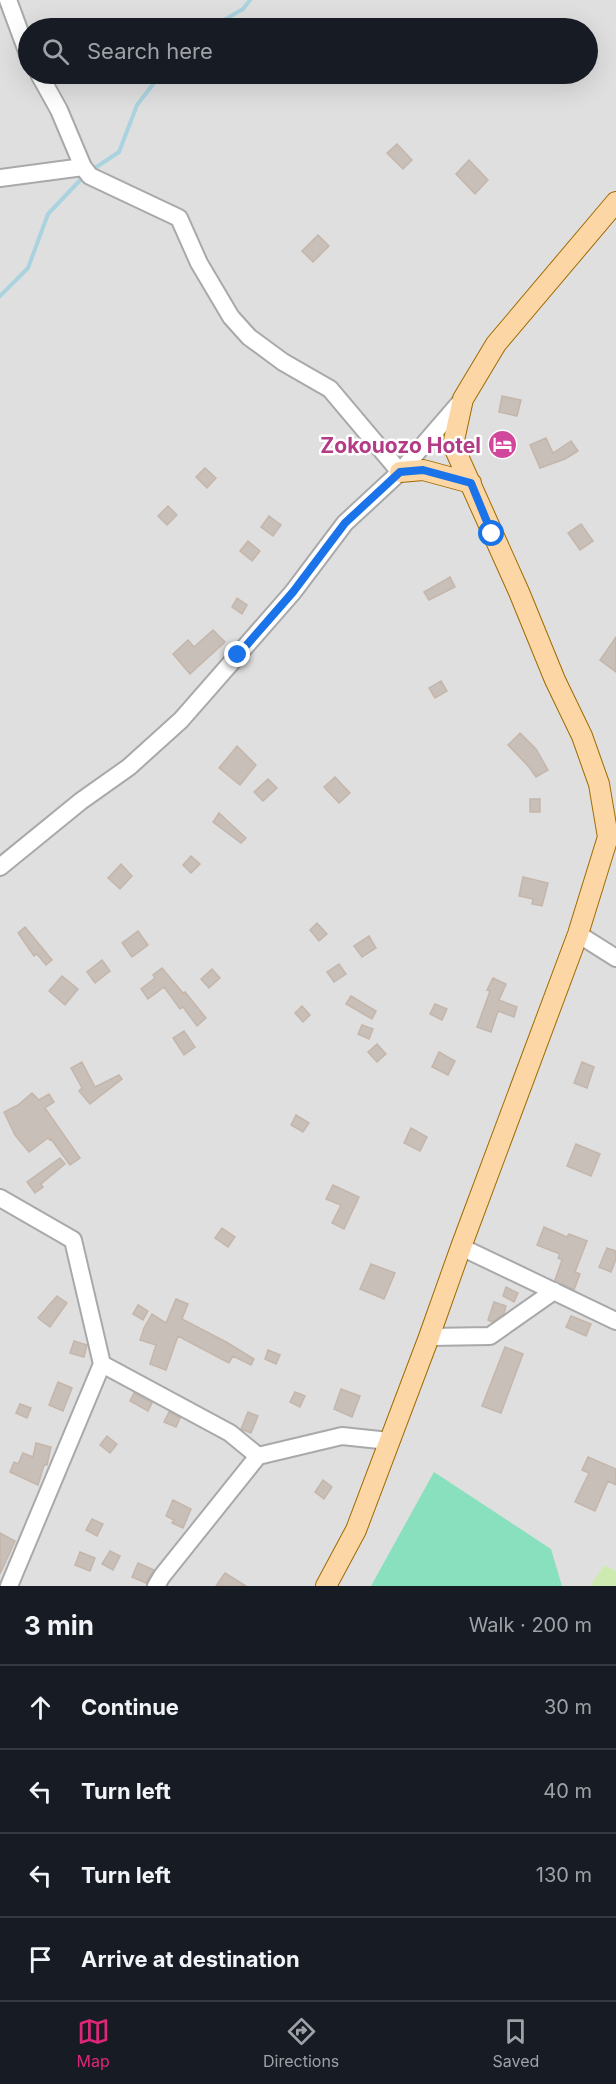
<!DOCTYPE html>
<meta charset="utf-8">
<style>
body{margin:0;font-family:Inter,sans-serif;background:#20242c;color:#f1f3f6}
.stop{position:absolute;width:18px;height:18px;margin:-14px;border:4px solid #1a73e8;border-radius:50%;background:#fff}
.stop.end{background:#1a73e8;border-color:#fff;box-shadow:0 2px 6px #0008}
.list{margin:0;padding:0;list-style:none}
h2{display:flex;justify-content:space-between;align-items:center;height:78px;margin:0;padding:0 24px;font-size:26px}
h2 small{font-size:20px;font-weight:400;color:#9ea1a6}
.list li{display:grid;grid-template-columns:39px 1fr auto;gap:18px;align-items:center;box-sizing:border-box;height:84px;padding:0 24px;border-top:2px solid #363941}
.list b{display:block;font-size:22px;white-space:nowrap}
.list em{font-size:20px;font-style:normal;color:#9ea1a6}
.icon{flex:none;width:33px;height:33px;fill:none;stroke:currentColor;stroke-width:2;stroke-linecap:round;stroke-linejoin:round}
.map{position:relative;flex:none;width:616px;height:1586px;overflow:hidden}
.search{position:absolute;background:#171b24;box-shadow:0 6px 24px #0002;left:18px;right:18px;top:18px;height:66px;display:flex;align-items:center;gap:15px;box-sizing:border-box;padding:0 21px;border-radius:33px;color:#9ea1a6;font-size:22px}
.sheet{height:414px;background:#171b24}
nav{display:flex;justify-content:space-around;align-items:center;box-sizing:border-box;height:84px;border-top:2px solid #363941;background:#171b24;font-size:16px;color:#9ea1a6}
nav a{display:grid;justify-items:center;gap:3px}
nav .on{color:#db2777}
.map>svg:first-child{display:block}
</style>
<div class="map">
<svg width="616" height="1586" viewBox="0 0 616 1586">
<rect width="100%" height="100%" fill="#f2efe9"/>
<path fill="#e0dfdf" fill-rule="evenodd" d="M0,0h616v1571l-12,-6 -14,21h-590zM28,28h560v46h-560z"/>
<path fill="#cdebb0" d="M604,1565l12,6v15h-26z"/>
<path fill="#88e0be" d="M434,1472l117,77 11,37h-191z"/>
<g fill="none" stroke-linecap="round" stroke-linejoin="round">
<path stroke="#aad3df" stroke-width="4" d="M210,28l33,-19 7,-9
M92,170l27,-18 18,-47 24,-31
M0,296l28,-28 20,-54 36,-38"/>
</g>
<path fill="#c7bfb8" stroke="#c4b6ab" stroke-width="1.5" d="M397,144l15,16 -9,9 -16,-16z
M469,160l19,20 -13,14 -19,-20z
M318,235l11,11 -16,16 -11,-11z
M502,396l19,4 -4,16 -18,-4z
M546,438l7,15 18,-12 7,10 -13,8 -25,9 -10,-23z
M205,468l11,10 -9,10 -11,-11z
M168,506l9,9 -10,10 -9,-9z
M269,516l12,9 -8,11 -12,-9z
M581,524l12,17 -13,9 -12,-17z
M248,541l12,10 -8,10 -12,-10z
M450,577l5,10 -26,13 -5,-8z
M237,598l10,7 -5,9 -10,-7z
M213,630l12,12 -35,32 -17,-20 15,-14 6,7z
M616,637v35l-16,-12z
M441,681l6,10 -12,7 -6,-10z
M520,733l16,16 12,21 -12,7 -7,-10 -21,-22z
M237,746l19,19 -16,20 -21,-17z
M335,777l15,16 -11,10 -15,-16z
M268,779l9,9 -14,13 -9,-9z
M530,799h10v13h-10z
M219,813l27,25 -5,5 -28,-21z
M191,856l9,8 -9,9 -8,-8z
M121,864l11,12 -12,13 -12,-11z
M523,877l25,6 -6,23 -10,-2 1,-5 -14,-3z
M317,923l10,11 -8,7 -9,-11z
M25,927l27,33 -6,5 -9,-11 -3,2 -16,-23z
M138,931l10,14 -16,12 -10,-14z
M369,936l7,12 -14,9 -8,-11z
M102,960l8,11 -15,12 -8,-11z
M339,964l7,10 -12,8 -7,-10z
M162,968l21,25 2,-1 21,26 -9,8 -14,-19 -3,2 -16,-22 -16,12 -7,-10 14,-11 -2,-3z
M212,969l8,9 -11,10 -8,-9z
M62,976l16,13 -13,16 -16,-14z
M493,978l13,6 -7,16 18,7 -3,10 -16,-6 -7,21 -14,-5 13,-36 -3,-1z
M351,996l25,15 -4,8 -26,-15z
M435,1004l12,5 -5,11 -12,-6z
M302,1006l8,9 -7,7 -8,-9z
M362,1025l11,4 -4,10 -11,-5z
M184,1031l11,16 -11,8 -11,-17z
M377,1044l9,10 -9,8 -9,-10z
M439,1052l16,9 -7,14 -16,-8z
M82,1062l13,25 24,-12 3,4 -32,25 -11,-13 3,-3 -11,-20z
M582,1062l12,5 -7,21 -13,-5z
M32,1093l7,7 10,-6 5,8 -9,6 35,50 -10,7 -19,-26 -1,1 -2,-2 -19,14 -14,-17 -11,-23 14,-7z
M296,1115l13,8 -6,9 -12,-7z
M411,1128l16,9 -7,14 -16,-8z
M576,1144l24,10 -9,22 -24,-10z
M60,1158l5,6 -24,20 2,3 -8,6 -8,-11z
M333,1185l26,12 -15,32 -12,-6 9,-18 -15,-6z
M544,1227l23,10 2,-3 18,7 -12,31 5,2 -6,16 -19,-10 7,-20 -4,-2 2,-4 -23,-9z
M222,1228l13,9 -7,10 -13,-9z
M607,1248l9,3v8l-5,13 -12,-5z
M371,1264l24,9 -11,26 -24,-10z
M506,1287l12,6 -4,9 -11,-6z
M57,1296l10,7 -17,24 -12,-9z
M176,1299l12,5 -6,15 46,24 26,16 -3,6 -18,-9 -4,7 -51,-27 -12,34 -16,-6 6,-19 -16,-5 4,-12 8,-14 14,9z
M494,1302l12,4 -2,8 -12,8 -4,-2z
M138,1305l10,6 -5,9 -10,-6z
M571,1316l20,8 -5,12 -20,-9z
M74,1341l13,4 -3,12 -14,-4z
M505,1347l18,7 -22,59 -19,-7z
M268,1350l12,5 -4,9 -11,-5z
M58,1382l14,6 -9,23 -14,-6z
M341,1389l19,7 -8,21 -18,-8z
M295,1392l10,4 -5,11 -10,-5z
M134,1393l18,10 -4,8 -18,-10z
M20,1404l11,4 -4,10 -11,-5z
M169,1412l11,6 -4,9 -12,-5z
M248,1412l10,4 -7,17 -10,-4z
M107,1436l10,8 -7,9 -10,-8z
M36,1443l15,4 -4,18h-3l-6,20 -28,-13 4,-10 4,2 5,-11 10,4z
M588,1457l28,12v16l-8,-4 -13,30 -20,-9 14,-29 -7,-3z
M323,1480l9,7 -8,12 -9,-7z
M173,1500l18,9 -8,19 -11,-5 2,-3 -8,-4z
M92,1519l11,5 -6,12 -11,-6z
M0,1533l15,8 -15,33z
M110,1551l10,5 -7,14 -11,-6z
M80,1552l15,6 -5,13 -15,-6z
M138,1563l16,7 -8,13 -14,-6z
M225,1573l21,13h-30z"/>
<g fill="none" stroke-linecap="round" stroke-linejoin="round">
<defs>
<path id="minor" d="M8,0l20,54
M39,74l20,36 24,57 7,9 89,42 20,45 32,54 18,20 34,25 47,27 70,83
M0,178l83,-11
M0,867l81,-66 48,-34 52,-47 112,-128 52,-69 55,-51 63,-73
M578,934l38,24
M0,1198l73,42 29,124 128,69 28,23
M461,1247l155,74
M429,1337l61,-1 64,-45
M9,1586l93,-222
M156,1586l6,-10 96,-120 84,-20 47,5"/>
<path id="major" d="M400,472l23,-2 48,13
M326,1586l30,-56 73,-193 32,-90 117,-313 30,-97 -9,-53 -17,-48 -27,-56 -36,-88 -66,-147 10,-46 33,-55 120,-142"/>
</defs>
<use href="#minor" stroke="#a9a9a9" stroke-width="20"/>
<use href="#major" stroke="#a06b00" stroke-width="22"/>
<use href="#minor" stroke="#fff" stroke-width="16"/>
<use href="#major" stroke="#fcd6a4" stroke-width="20"/>
</g>
<g fill="none" stroke-linecap="round" stroke-linejoin="round">
<path stroke="#1a73e8" stroke-width="8" d="M238,655l55,-63 52,-69 55,-51 23,-2 48,13 21,51"/>
</g>
<defs>
<symbol id="hotel-disc" viewBox="-11 -11 22 22"><circle r="9.5" fill="#d1479c" stroke="#fff"/><path d="M-6-4.5h1.5V1H6V5H4.5V3h-9V5H-6ZM-4 0a1.8 1.8 0 1 1 3.6 0ZM.5 0V-2.5h3Q6-2.5 6 0Z" fill="#fff"/></symbol>
</defs>
<g fill-rule="evenodd">
<use href="#hotel-disc" x="486" y="428" width="33" height="33"/>
</g>
<g text-anchor="middle" dominant-baseline="central" stroke-width="5" stroke-linejoin="round" paint-order="stroke">
<g font-size="21" font-weight="bold" fill="#b23c85" stroke="#fff" text-anchor="end">
<text x="481" y="445">Zokouozo Hotel</text>
</g>
</g>
</svg>
<div class="stop" style="left:492px;top:534px"></div>
<div class="stop end" style="left:238px;top:655px"></div>
<div class="search"><svg class="icon" aria-label="search" viewBox="0 0 24 24"><circle cx="10" cy="10" r="6"/><path d="M15 15l6 6"/></svg>Search here</div>
</div>
<section class="sheet">
<h2>3 min<small>Walk · 200 m</small></h2>
<ul class="list">
<li><svg class="icon" aria-label="ahead" viewBox="0 0 24 24"><path d="M12 20V5M6 11l6-6 6 6"/></svg><div><b>Continue</b></div><em>30 m</em></li>
<li><svg class="icon" aria-label="left" viewBox="0 0 24 24"><path d="M17 20v-9H6M10 6l-5 5 5 5"/></svg><div><b>Turn left</b></div><em>40 m</em></li>
<li><svg class="icon" aria-label="left" viewBox="0 0 24 24"><path d="M17 20v-9H6M10 6l-5 5 5 5"/></svg><div><b>Turn left</b></div><em>130 m</em></li>
<li><svg class="icon" aria-label="arrive" viewBox="0 0 24 24"><path d="M6 21V4h12l-3 4 3 4H6"/></svg><div><b>Arrive at destination</b></div></li>
</ul>
</section>
<nav>
<a class="on"><svg class="icon" aria-label="map" viewBox="0 0 24 24"><path d="M3 6l6-2 6 2 6-2v14l-6 2-6-2-6 2zM9 4v14M15 6v14"/></svg>Map</a>
<a><svg class="icon" aria-label="directions" viewBox="0 0 24 24"><path d="M12 3l9 9-9 9-9-9zM9 14v-3h6M13 9l2 2-2 2"/></svg>Directions</a>
<a><svg class="icon" aria-label="saved" viewBox="0 0 24 24"><path d="M7 4h10v16l-5-4-5 4z"/></svg>Saved</a>
</nav>
